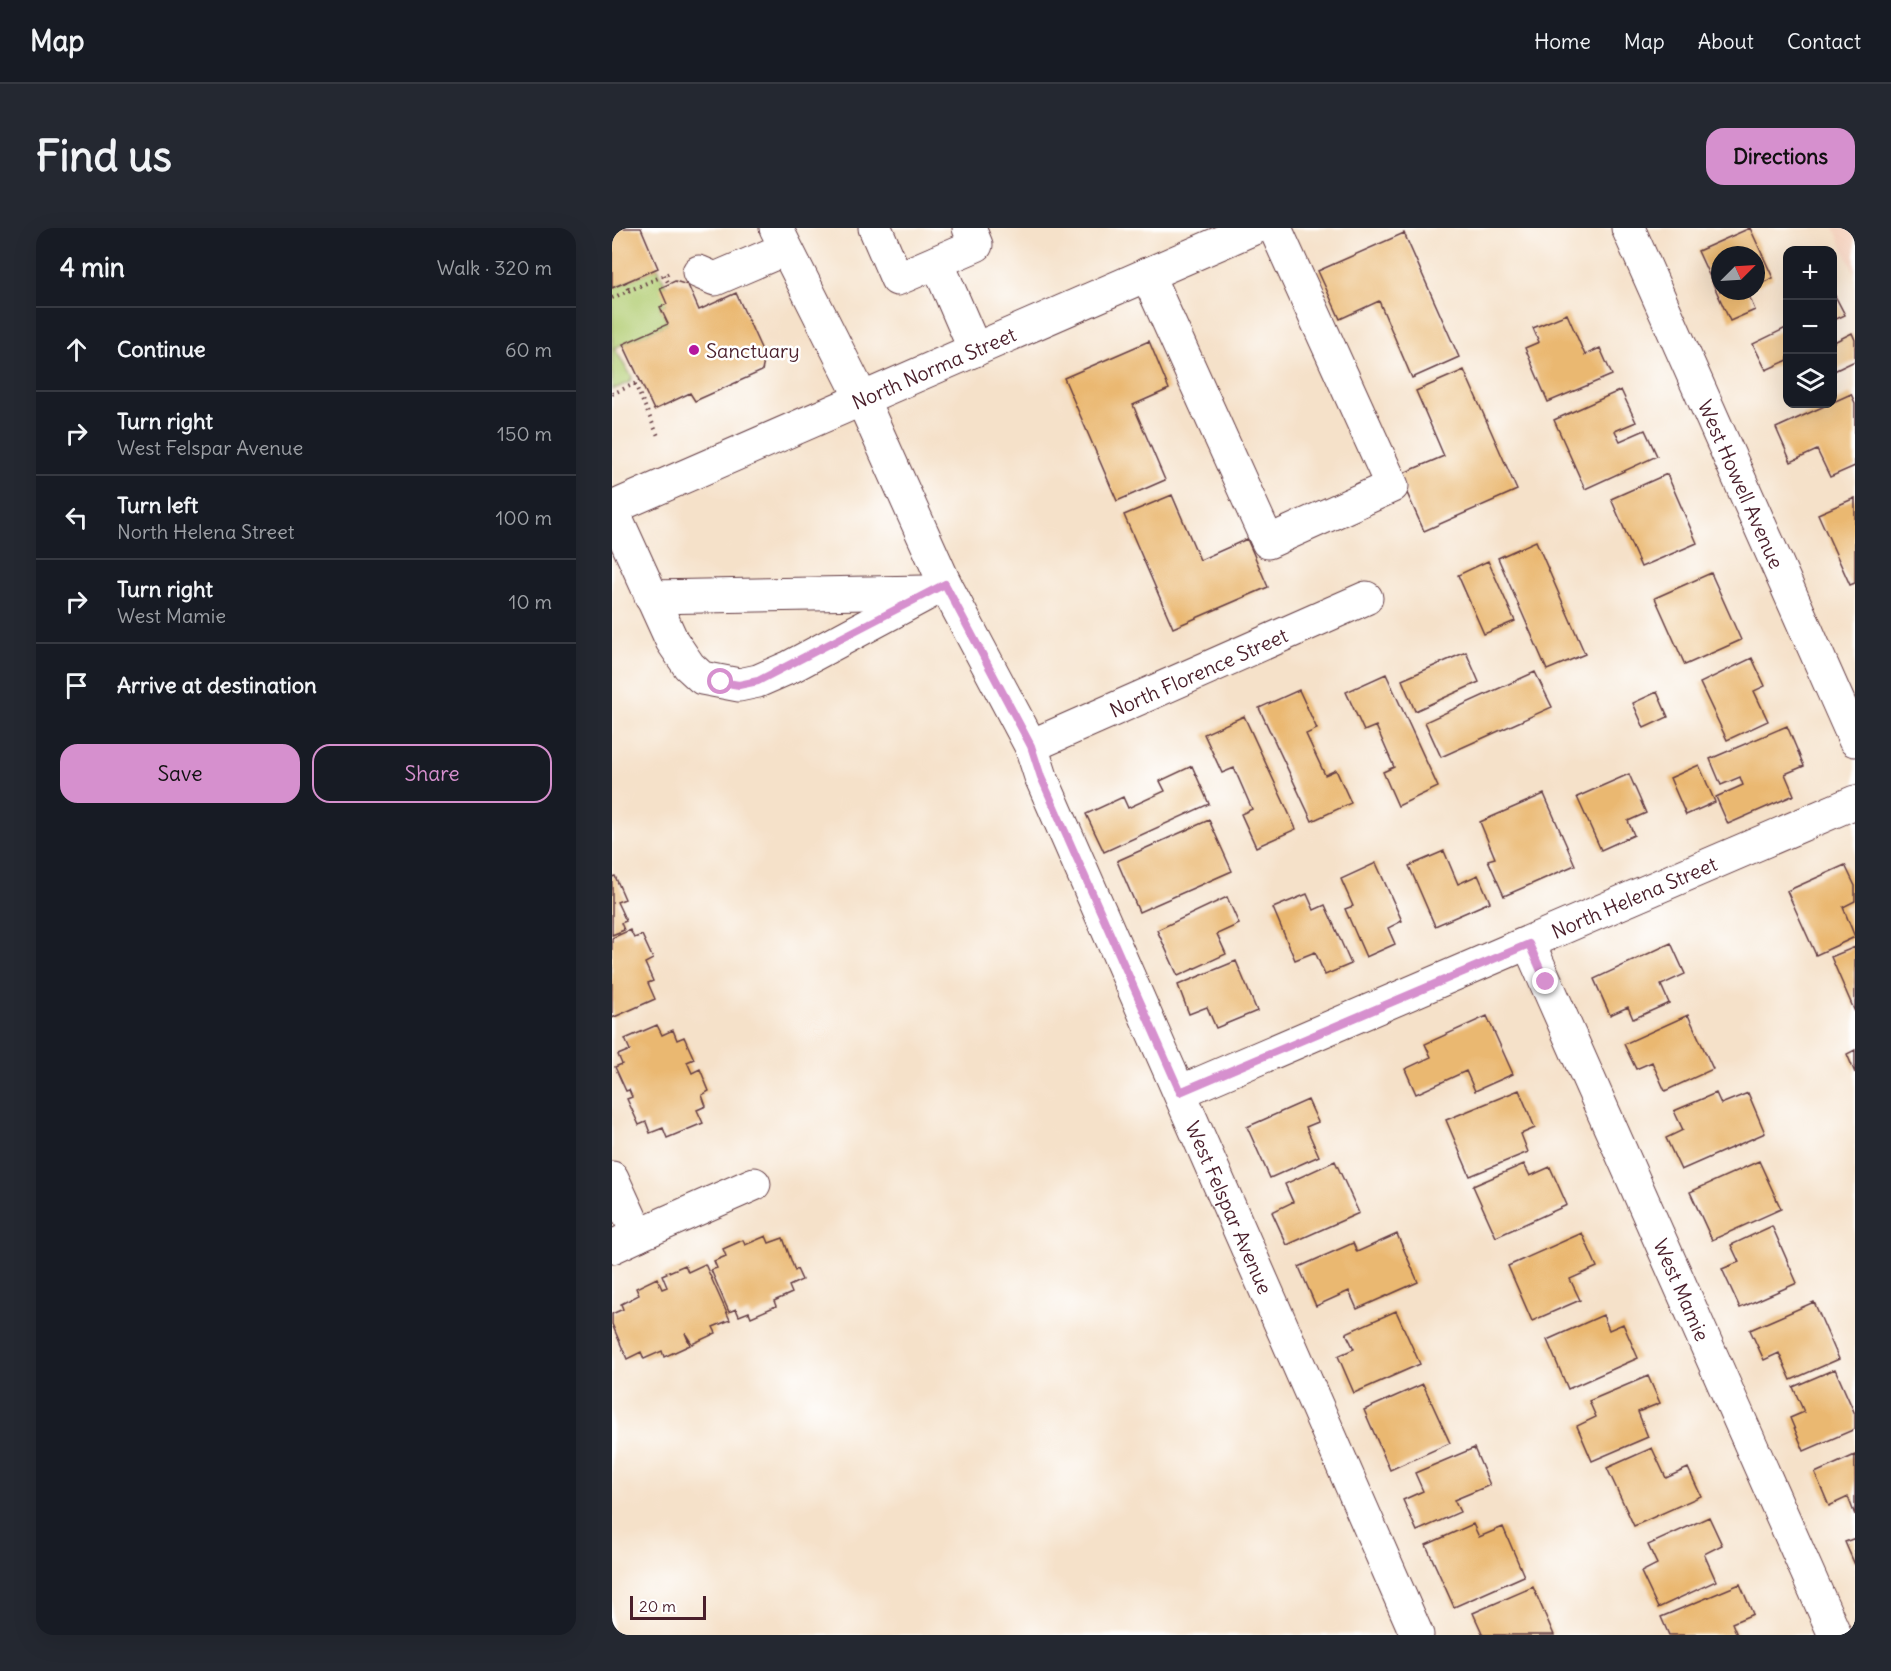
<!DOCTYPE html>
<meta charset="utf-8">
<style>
body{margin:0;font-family:Delius,sans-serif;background:#242831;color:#f1f3f6}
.controls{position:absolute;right:18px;top:18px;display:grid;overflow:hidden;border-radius:12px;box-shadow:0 6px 24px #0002}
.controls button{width:54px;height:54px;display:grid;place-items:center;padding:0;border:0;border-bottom:2px solid #363941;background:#171b24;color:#f1f3f6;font:30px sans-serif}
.compass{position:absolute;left:1099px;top:18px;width:54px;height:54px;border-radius:50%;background:#171b24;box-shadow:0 6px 24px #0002;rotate:66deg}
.scale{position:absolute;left:18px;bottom:15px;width:76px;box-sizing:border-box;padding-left:6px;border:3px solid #4a1f2b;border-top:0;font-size:16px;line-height:21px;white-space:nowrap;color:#4a1f2b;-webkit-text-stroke:4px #fff;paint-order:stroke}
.stop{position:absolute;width:18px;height:18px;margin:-14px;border:4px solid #d690ce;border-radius:50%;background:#fff}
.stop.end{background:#d690ce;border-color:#fff;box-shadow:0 2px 6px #0008}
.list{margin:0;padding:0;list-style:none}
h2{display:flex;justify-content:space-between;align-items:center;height:78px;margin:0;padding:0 24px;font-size:26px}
h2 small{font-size:20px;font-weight:400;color:#9ea1a6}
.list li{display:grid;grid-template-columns:39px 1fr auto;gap:18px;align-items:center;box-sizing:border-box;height:84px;padding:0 24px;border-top:2px solid #363941}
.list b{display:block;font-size:22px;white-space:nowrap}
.list p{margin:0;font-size:20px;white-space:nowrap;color:#9ea1a6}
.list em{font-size:20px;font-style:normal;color:#9ea1a6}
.actions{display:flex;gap:12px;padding:18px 24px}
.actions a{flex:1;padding:14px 0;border:2px solid #d690ce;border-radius:18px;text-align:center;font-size:21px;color:#d690ce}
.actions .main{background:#d690ce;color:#111}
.icon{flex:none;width:33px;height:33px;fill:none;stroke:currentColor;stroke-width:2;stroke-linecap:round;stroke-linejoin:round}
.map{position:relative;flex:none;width:1243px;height:1407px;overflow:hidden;border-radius:18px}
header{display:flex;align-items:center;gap:36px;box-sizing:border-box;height:84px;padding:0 30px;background:#171b24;border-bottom:2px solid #363941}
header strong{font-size:28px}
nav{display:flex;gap:33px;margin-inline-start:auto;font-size:21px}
.intro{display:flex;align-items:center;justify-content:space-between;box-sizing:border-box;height:144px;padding:0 36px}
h1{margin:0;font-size:42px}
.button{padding:15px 27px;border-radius:18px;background:#d690ce;color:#111;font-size:21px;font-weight:700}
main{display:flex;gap:36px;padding:0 36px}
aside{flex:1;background:#171b24;border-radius:18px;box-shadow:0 6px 24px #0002}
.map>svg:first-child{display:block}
</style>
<header>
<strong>Map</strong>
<nav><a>Home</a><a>Map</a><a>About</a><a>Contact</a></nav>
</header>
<div class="intro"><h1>Find us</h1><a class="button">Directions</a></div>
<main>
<aside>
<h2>4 min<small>Walk · 320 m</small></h2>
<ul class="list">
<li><svg class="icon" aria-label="ahead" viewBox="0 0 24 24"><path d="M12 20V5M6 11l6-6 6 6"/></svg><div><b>Continue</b></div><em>60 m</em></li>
<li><svg class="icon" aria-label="right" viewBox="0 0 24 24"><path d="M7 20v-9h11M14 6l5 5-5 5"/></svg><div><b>Turn right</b><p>West Felspar Avenue</p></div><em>150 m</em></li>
<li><svg class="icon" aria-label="left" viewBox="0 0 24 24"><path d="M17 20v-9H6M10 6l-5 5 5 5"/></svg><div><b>Turn left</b><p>North Helena Street</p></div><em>100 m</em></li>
<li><svg class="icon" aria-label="right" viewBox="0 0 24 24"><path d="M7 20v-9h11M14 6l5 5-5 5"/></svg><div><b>Turn right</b><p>West Mamie</p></div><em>10 m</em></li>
<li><svg class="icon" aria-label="arrive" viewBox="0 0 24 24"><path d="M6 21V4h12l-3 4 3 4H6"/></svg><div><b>Arrive at destination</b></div></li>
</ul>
<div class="actions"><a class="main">Save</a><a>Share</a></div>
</aside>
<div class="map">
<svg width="1243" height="1407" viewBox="0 0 1243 1407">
<rect width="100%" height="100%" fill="#fff"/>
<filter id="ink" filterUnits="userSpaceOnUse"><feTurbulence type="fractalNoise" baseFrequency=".0167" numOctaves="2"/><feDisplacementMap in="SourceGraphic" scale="12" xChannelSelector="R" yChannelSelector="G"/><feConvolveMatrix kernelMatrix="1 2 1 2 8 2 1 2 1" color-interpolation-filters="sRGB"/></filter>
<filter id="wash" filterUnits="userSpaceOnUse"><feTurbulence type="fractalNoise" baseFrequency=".008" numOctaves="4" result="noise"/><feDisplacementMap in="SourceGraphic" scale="24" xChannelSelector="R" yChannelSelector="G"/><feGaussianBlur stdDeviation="1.35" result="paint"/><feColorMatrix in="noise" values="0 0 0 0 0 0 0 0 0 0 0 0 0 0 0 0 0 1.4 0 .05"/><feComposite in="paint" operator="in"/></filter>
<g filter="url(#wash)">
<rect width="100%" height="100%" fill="#f5e1c9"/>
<path fill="#f4d3c0" d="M1222,0h21v46z"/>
<path fill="#b2cd73" stroke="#7e764f" stroke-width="1.5" d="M46,40l8,18 1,18 -7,3 8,17 -54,24 18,29 -2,5 -18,8v-102z"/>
<g id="blocks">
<path fill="#eab871" d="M0,0h29l17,40 -46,20z
M1138,0l23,50 -17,8v-31h-36v36h27l8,19 -25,11 -32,-70z
M792,5l55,124 -47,21 -33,-77 -39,18 -22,-48z
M63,53l13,4 11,25 37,-17 29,64 -3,14 -67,30 -5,-8 -36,17 -31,-66 45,-20 -8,-17 7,-3 -7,-16z
M1220,62l13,25 -13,6z
M955,86l18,41 15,-7 12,27 -64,27 -23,-54 14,-6 -6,-14z
M1176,99v33l-22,10 -13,-26z
M1240,105l3,7v21l-23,11v-29z
M537,113l20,48 -36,16 32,75 -48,21 -53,-123z
M852,142l53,120 -93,41 -25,-56 45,-19 -28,-65z
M1009,162l15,32 -21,9 5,10 25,-11 12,26 -72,33 -31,-69z
M1239,166l4,9v63l-25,11 -13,-27 -26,12 -15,-34z
M1055,246l30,69 -56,24 -30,-68z
M560,267l28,65 47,-21 21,48 -95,41 -49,-113z
M1243,270v85l-5,2 -32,-71z
M924,313l49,113 -38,16 -49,-112z
M876,333l27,60 -31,13 -26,-59z
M1099,345l30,67 -56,25 -30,-67z
M854,424l13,30 -64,29 -13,-31z
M1140,430l13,28 -11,5 14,30 -41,19 -27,-57z
M923,444l17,35 -111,50 -16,-35z
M774,446l52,113 -40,19 -15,-34 11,-5 -18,-41 -12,5 -18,-39z
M687,462l18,39 -11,5 19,41 11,-5 15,33 -39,18 -53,-113z
M1045,464l11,25 -24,11 -11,-25z
M632,488l52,113 -40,18 -15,-33 11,-5 -18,-41 -12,5 -18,-39z
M1175,498l17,40 -19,8 9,21 -66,29 -12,-27 27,-12 -3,-8 -19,8 -11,-26z
M1087,537l16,37 -29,13 -16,-37z
M580,538l17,38 -105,48 -18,-38 37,-17 5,11 37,-17 -5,-10z
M1017,546l17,39 -18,8 6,14 -33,15 -24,-53z
M932,566l31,71 -71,31 -16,-36 7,-2 -15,-36z
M597,592l23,51 -93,41 -22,-51z
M832,623l14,33 20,-9 12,27 -55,24 -26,-60z
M764,635l26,58 -14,7 7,16 -29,13 -21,-48 8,-3 -12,-27z
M1233,637l10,21v15l-12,6 12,30 -39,18 -29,-64z
M3,648l10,23 -8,3 9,19 -5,2 3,7 -12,5v-58z
M695,666l7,16 11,-5 26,59 -26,11 -10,-23 -20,8 -22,-52z
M615,669l12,27 -22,10 9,20 -48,22 -21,-46z
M18,702l4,8 8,-3 11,24 -8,4 8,18 -5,2 7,16 -43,19v-80z
M1059,715l14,31 -24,11 8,18 -36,16 -5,-12 -18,8 -16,-36z
M1243,719v65l-24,-55z
M624,733l21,50 -41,17 -9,-21 -18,7 -11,-29z
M1076,787l25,54 -48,22 -13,-29 -16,7 -12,-25z
M875,788l26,58 -38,17 -9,-20 -50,23 -11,-25 26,-12 -6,-13z
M45,797l5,10 11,-5 4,10 7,-3 10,22 -7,3 5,11 8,-4 9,22 -7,4 4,11 -9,4 6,13 -36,15 -4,-10 -13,5 -4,-11 -7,3 -12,-26 5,-2 -3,-7 -3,1 -11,-24 7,-3 -4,-9 12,-5 -5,-11z
M1243,822v23l-8,-19z
M907,862l16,38 -14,6 7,18 -58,24 -24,-56z
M1104,865l5,11 27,-11 17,40 -84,37 -15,-32 17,-8 -9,-19z
M696,872l10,22 -12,5 13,29 -49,22 -23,-51z
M723,933l24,52 -72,32 -15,-33 21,-10 -8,-18z
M1147,933l22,48 -69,31 -22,-48z
M912,936l6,12 20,-9 17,38 -71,32 -23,-51z
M1160,998l25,57 -57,25 -18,-39 17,-7 -8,-17z
M970,1005l15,34 -27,12 10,21 -48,21 -24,-55z
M785,1006l21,48 -61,27 -8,-18 -33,15 -17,-39 54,-24 4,9z
M154,1008l3,7 14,-5 12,33 2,-2 5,11 -13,6 3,7 -18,8 2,5 -25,11 -2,-5 -10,4 -3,-7 -7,3 -18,-42 6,-2 -3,-7 12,-5 -3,-7 20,-9 2,5z
M93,1036l25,56 -17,7 3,6 -24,11 -7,-11 5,12 -26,12 -2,-6 -18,8 -3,-7 -14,7 -15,-35v-10l11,-5 -2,-5 18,-9 -3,-7 21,-10 5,11 5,-2 -5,-12 23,-10 3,7z
M1202,1074l25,57 -48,21 -12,-27 -15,7 -14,-30z
M784,1083l24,53 -66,29 -16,-37 16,-7 -8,-16z
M991,1087l6,15 14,-6 15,34 -70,31 -21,-49z
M1223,1141l20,45v15l-51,22 -14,-33 14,-6 -11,-25z
M1036,1148l12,27 -22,9 10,25 -56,24 -15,-35 19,-9 -7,-16z
M811,1156l27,59 -60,27 -26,-60z
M862,1220l16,37 -36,15 6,12 -43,19 -14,-31 20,-9 -8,-18z
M1040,1220l14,30 22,-10 13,28 -67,30 -27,-58z
M1243,1227v60l-7,-18 -19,9 -14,-33z
M1097,1289l13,28 -18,9 12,27 -58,27 -17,-36 16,-8 -9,-19z
M861,1296l6,13 24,-10 21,49 -70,31 -28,-62z
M1243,1310v27l-10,-23z
M1128,1356l13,30 -21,9 5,12h-68l-8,-18z
M921,1359l21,48h-71l-10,-22z"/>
</g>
</g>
<g filter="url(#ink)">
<use href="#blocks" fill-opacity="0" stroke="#643c43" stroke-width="1.5"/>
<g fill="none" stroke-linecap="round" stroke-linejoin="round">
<defs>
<g id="minor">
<path id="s1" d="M164,0l86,171 83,185 86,162 10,31 376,858"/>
<path d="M263,0l22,51 79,-34 -7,-17"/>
<path id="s2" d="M1016,0l227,512"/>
<path d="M325,34l38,88"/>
<path d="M87,44l16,7 70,-30"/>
<path d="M535,46l121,268 124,-56 -117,-258"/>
<path d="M0,281l60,132 17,25 13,12 37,7 19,-4 32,-14 155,-83"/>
<path d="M39,369l274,-5"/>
<path id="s3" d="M419,518l335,-148"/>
<path id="s4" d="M917,716l306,691"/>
<path id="s5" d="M568,864l675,-290"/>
<path d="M0,950l26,57 -26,12"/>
<path d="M26,1007l116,-51"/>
</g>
<g id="major">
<path id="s6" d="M0,280l642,-280"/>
</g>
</defs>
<use href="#minor" stroke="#643c43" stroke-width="35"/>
<use href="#major" stroke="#643c43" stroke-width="35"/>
<path stroke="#643c43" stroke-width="4" stroke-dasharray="1.5 4.5" stroke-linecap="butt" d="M52,47l5,9
M13,54l4,9
M0,70l60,-26
M23,156l24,54
M0,166l29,-13"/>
<use href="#minor" stroke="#fff" stroke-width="33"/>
<use href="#major" stroke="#fff" stroke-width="33"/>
</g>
</g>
<g fill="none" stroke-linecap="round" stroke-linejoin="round" filter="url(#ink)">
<path stroke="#d690ce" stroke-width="8" d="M109,454l18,3 19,-4 187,-97 86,162 10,31 139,315 349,-148 17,38"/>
</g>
<circle fill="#b5179e" stroke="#fff" stroke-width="2" cx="82" cy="122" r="6"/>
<g text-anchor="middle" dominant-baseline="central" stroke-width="5" stroke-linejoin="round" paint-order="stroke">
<g font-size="20" fill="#4a1f2b" stroke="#fff" text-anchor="start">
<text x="94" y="122">Sanctuary</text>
</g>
<g font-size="20" fill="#4a1f2b" stroke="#fff">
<text stroke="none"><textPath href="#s6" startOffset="351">North Norma Street</textPath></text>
<text stroke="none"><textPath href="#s2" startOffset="280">West Howell Avenue</textPath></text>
<text stroke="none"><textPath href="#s3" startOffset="183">North Florence Street</textPath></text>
<text stroke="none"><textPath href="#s5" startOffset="494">North Helena Street</textPath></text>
<text stroke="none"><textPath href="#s1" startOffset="1080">West Felspar Avenue</textPath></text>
<text stroke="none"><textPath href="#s4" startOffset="378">West Mamie</textPath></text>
</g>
</g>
</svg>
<div class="controls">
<button>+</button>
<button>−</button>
<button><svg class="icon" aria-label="layers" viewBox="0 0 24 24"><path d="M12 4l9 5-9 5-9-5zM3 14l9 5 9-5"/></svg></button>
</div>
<svg class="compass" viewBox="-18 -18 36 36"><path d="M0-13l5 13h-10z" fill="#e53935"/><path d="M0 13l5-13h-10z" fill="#9ea1a6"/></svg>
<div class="scale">20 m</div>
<div class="stop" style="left:109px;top:454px"></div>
<div class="stop end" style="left:934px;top:754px"></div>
</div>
</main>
